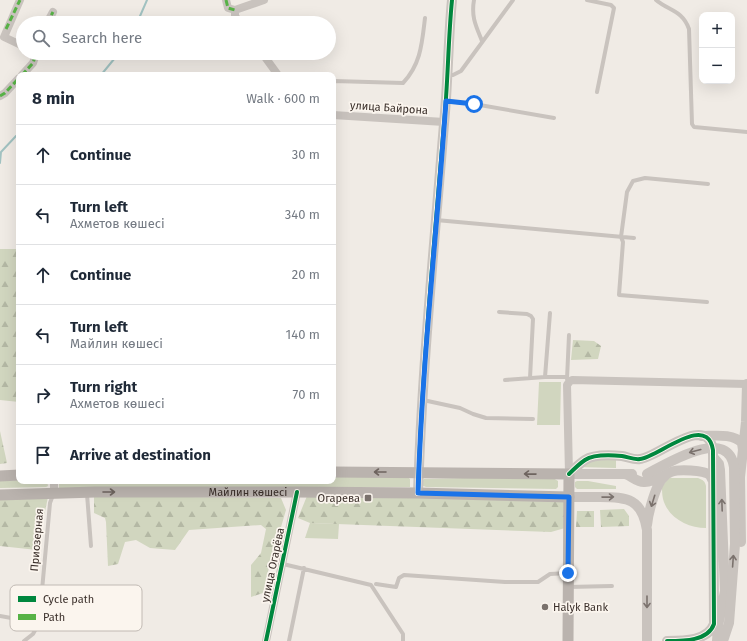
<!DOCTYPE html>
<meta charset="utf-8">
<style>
body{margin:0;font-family:"Fira Sans",sans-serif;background:#f2f2f3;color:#1f2937}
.controls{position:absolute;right:12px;top:12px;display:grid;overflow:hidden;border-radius:8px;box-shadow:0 4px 16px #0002}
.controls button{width:36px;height:36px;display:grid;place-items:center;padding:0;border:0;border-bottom:1px solid #e0e1e3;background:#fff;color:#1f2937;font:20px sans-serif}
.stop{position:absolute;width:12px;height:12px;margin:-9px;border:3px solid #1a73e8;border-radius:50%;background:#fff}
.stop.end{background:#1a73e8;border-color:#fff;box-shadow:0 1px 4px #0008}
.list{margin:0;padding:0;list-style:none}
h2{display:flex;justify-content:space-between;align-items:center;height:52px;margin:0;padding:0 16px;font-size:17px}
h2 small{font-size:13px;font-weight:400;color:#747a83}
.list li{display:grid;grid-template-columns:26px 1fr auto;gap:12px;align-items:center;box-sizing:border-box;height:60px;padding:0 16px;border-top:1px solid #e0e1e3}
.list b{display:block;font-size:15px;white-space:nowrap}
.list p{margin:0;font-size:13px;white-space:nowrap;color:#747a83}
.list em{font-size:13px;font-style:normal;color:#747a83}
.icon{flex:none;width:22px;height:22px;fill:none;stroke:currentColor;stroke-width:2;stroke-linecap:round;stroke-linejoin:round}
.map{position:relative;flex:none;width:747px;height:641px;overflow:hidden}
.search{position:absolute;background:#fff;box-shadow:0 4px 16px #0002;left:16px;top:16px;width:320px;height:44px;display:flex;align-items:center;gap:10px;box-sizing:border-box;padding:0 14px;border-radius:22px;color:#747a83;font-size:15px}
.panel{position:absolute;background:#fff;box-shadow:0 4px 16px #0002;left:16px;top:72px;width:320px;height:412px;border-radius:8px}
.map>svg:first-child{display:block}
</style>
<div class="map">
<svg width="747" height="641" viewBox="0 0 747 641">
<defs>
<pattern id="forest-firs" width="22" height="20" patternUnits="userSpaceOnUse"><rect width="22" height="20" fill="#d1d6bf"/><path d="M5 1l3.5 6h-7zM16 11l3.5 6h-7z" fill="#b4b8a4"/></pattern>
</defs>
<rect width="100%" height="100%" fill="#f0ebe5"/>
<path fill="#d1d6bf" d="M539,382h22l-1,43h-23z
M593,459h23v9l-38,-1z
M333,475l74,1 3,3v8l-351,2v-5l4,-3h270z
M504,477l49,1 5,3v6l-2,2 -130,-2 -5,-2v-3l3,-3z
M669,478h29c5,2 7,3 8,8v42c-18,0 -38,-10 -43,-29 -1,-4 -1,-9 -1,-13z
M19,480v1h28l1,5 -2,1 -46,1v-7z
M577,481h11l28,5v3h-39l-2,-2v-5z
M310,523l29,1 -1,15 -33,-1z"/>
<path fill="url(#forest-firs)" d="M0,249h19v153l-19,-2z
M573,340l21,1 7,5 -3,13 -27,1z
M0,431l7,32 -7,1z
M94,496l187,2 5,12 -19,65 -1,17 -15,5v-32l10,-12 5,-24 -5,-4 -72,5 -14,20 -25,-2 -14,-8 -11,2 -7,22 -10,2 -2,-44 -1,-4 -11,-5z
M307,496l258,4v28l-14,4 -241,-9 -12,-5z
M0,497h48l-11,53 -37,-4z
M624,509l5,7v10l-28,1 -1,-17z
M577,511h17v16h-18z"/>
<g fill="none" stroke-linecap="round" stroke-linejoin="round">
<path stroke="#a1c2c1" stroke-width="2" d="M137,23l10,-23
M101,75l18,-22
M0,163l1,-11 15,-16 3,-1"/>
<path stroke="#c9c3be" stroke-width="4" d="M474,0c-3,17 2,26 8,41
M587,0l24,5 3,3 -17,84
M656,0c13,11 26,10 33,29l3,95 2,3 53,5
M447,75h6l8,-4 52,-71
M446,101l28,3 80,14
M333,115l1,-34 69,2c18,-19 19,-40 22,-65
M436,220l198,18
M707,302l-88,-7 4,-53 -2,-5 6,-45 6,-11 12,-3 63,6
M499,312l28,2 4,2 2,3 -3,59
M545,377l5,-64
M567,379l2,-44
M505,380l40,-3h22
M423,400l37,8 13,6 13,4 47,1
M87,494l4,52
M283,564l88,21 32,49v7
M376,584l20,3 3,-9 5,-3 101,7h33l12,-8 18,-1
M568,587l44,-1
M0,616l39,7
M24,641l9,-7 6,-11 11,-120 3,-8
M289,641l15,-73"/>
<path stroke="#c9c3be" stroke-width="8" d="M20,0l-16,37 19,9
M226,0l2,8 7,2
M47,23l6,-11
M240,23l-5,-7v-6l29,-10
M262,53l16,22
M22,75l11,-12 2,-6 -1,-4
M0,96l5,-3 14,-15
M333,115l111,7
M569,474l-2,-89 3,-4 2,-1 175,4
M54,481v12
M266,641l31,-149"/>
<path stroke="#c9c3be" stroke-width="10" d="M701,436c13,0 32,-3 41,7l1,7
M714,458l5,6 1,6 5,121 -7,35 -1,15
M569,474c5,-5 10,-10 16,-14 9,-6 26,-5 37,-4 6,1 12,4 18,3 17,-1 67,-47 73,-9l1,174c-6,17 -30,17 -47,17
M569,474h63
M625,474c7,2 12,9 20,8 9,0 17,-6 26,-10 7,-3 33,-2 39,3l3,6
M418,493c4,-123 16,-246 26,-369 4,-41 4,-83 8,-124
M569,497c10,0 21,0 31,0 28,0 42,2 47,33v111
M647,525c1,-11 9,-43 18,-49
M741,542l-1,-65 6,-55 1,-38"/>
<g stroke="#bab3ae" stroke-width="11">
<path d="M333,472l236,2 -1,167"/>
<path d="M0,476l19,-1"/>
<path id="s1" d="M0,495l95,-3h202l121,1 151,4"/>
</g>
<path stroke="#c9c3be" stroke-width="10" d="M647,474c19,-10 81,-49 87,-7l1,77 -6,79 -6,18"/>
<path stroke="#57b246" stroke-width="3" stroke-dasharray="6 3" stroke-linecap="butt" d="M226,0l2,8 7,2
M47,23l6,-11
M6,29l14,-29
M22,75l11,-12 2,-6 -1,-4
M0,96l5,-3 14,-15"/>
<defs>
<path id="cycleway" d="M569,474c5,-5 10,-10 16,-14 9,-6 26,-5 37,-4 6,1 12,4 18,3 17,-1 67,-47 73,-9l1,174c-6,17 -30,17 -47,17
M418,493c4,-123 16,-246 26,-369 4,-41 4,-83 8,-124
M266,641l31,-149"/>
</defs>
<use href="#cycleway" stroke="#fbf5ee" stroke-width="6"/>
<use href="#cycleway" stroke="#00873e" stroke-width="4"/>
</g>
<defs><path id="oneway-shaft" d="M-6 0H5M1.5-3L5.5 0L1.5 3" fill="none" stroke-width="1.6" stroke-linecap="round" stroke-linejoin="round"/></defs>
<g stroke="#7b726d">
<use href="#oneway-shaft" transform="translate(695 451) rotate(165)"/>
<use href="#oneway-shaft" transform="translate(608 497) rotate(-1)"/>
<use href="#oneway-shaft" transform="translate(653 501) rotate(107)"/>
<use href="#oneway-shaft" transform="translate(722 505) rotate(-92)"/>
<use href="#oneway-shaft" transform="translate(733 561) rotate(-86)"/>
<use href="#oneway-shaft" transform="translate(647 602) rotate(90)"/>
</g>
<g stroke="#6e645f">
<use href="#oneway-shaft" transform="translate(380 472) rotate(-180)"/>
<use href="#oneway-shaft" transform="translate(530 474) rotate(-179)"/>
<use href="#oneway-shaft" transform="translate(109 492)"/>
</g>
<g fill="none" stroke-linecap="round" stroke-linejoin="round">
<path stroke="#1a73e8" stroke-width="5" d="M474,104l-28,-3c-9,131 -24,261 -28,392l151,4 -1,76"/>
</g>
<g fill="#7a716c" stroke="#fbf5ee" stroke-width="1.5">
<rect x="364" y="494" width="8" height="8" rx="2"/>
<circle cx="545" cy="607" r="4"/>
</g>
<g text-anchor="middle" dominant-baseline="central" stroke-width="3.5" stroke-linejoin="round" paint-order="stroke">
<g font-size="11" fill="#3b302b" stroke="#fbf5ee">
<text transform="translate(389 108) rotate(4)">улица Байрона</text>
<text stroke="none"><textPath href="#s1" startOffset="248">Майлин көшесі</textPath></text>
<text transform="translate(37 540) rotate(-85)">Приозерная</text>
<text transform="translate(273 565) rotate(-78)">улица Огарёва</text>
</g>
<g font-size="11" fill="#3b302b" stroke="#fbf5ee" text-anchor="end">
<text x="360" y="498">Огарева</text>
<text x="553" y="607" text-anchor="start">Halyk Bank</text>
</g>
</g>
<rect x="10" y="585" width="132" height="46" rx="6" fill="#fbf5ee" stroke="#c1bab4" stroke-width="1"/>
<rect x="18" y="596" width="18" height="6" fill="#00873e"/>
<rect x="18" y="614" width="18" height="6" fill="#57b246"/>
<g font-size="11" fill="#3b302b">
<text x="43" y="603">Cycle path</text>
<text x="43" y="621">Path</text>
</g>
</svg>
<div class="controls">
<button>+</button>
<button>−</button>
</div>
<div class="stop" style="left:474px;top:104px"></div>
<div class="stop end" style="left:568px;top:573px"></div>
<div class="search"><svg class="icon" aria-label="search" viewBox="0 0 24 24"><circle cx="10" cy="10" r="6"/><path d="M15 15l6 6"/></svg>Search here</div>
<section class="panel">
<h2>8 min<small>Walk · 600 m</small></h2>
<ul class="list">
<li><svg class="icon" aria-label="ahead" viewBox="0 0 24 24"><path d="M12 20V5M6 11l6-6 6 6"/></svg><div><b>Continue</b></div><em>30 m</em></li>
<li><svg class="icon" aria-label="left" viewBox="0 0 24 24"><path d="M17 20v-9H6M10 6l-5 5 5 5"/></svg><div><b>Turn left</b><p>Ахметов көшесі</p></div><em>340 m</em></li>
<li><svg class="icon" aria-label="ahead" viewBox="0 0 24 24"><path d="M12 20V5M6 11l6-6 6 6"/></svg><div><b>Continue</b></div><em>20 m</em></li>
<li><svg class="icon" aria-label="left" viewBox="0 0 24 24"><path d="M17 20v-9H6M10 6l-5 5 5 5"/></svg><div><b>Turn left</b><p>Майлин көшесі</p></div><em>140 m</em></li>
<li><svg class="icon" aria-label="right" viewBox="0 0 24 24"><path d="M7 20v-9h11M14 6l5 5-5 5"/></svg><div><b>Turn right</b><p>Ахметов көшесі</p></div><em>70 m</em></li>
<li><svg class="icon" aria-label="arrive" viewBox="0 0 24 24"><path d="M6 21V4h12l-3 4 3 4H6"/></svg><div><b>Arrive at destination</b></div></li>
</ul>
</section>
</div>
